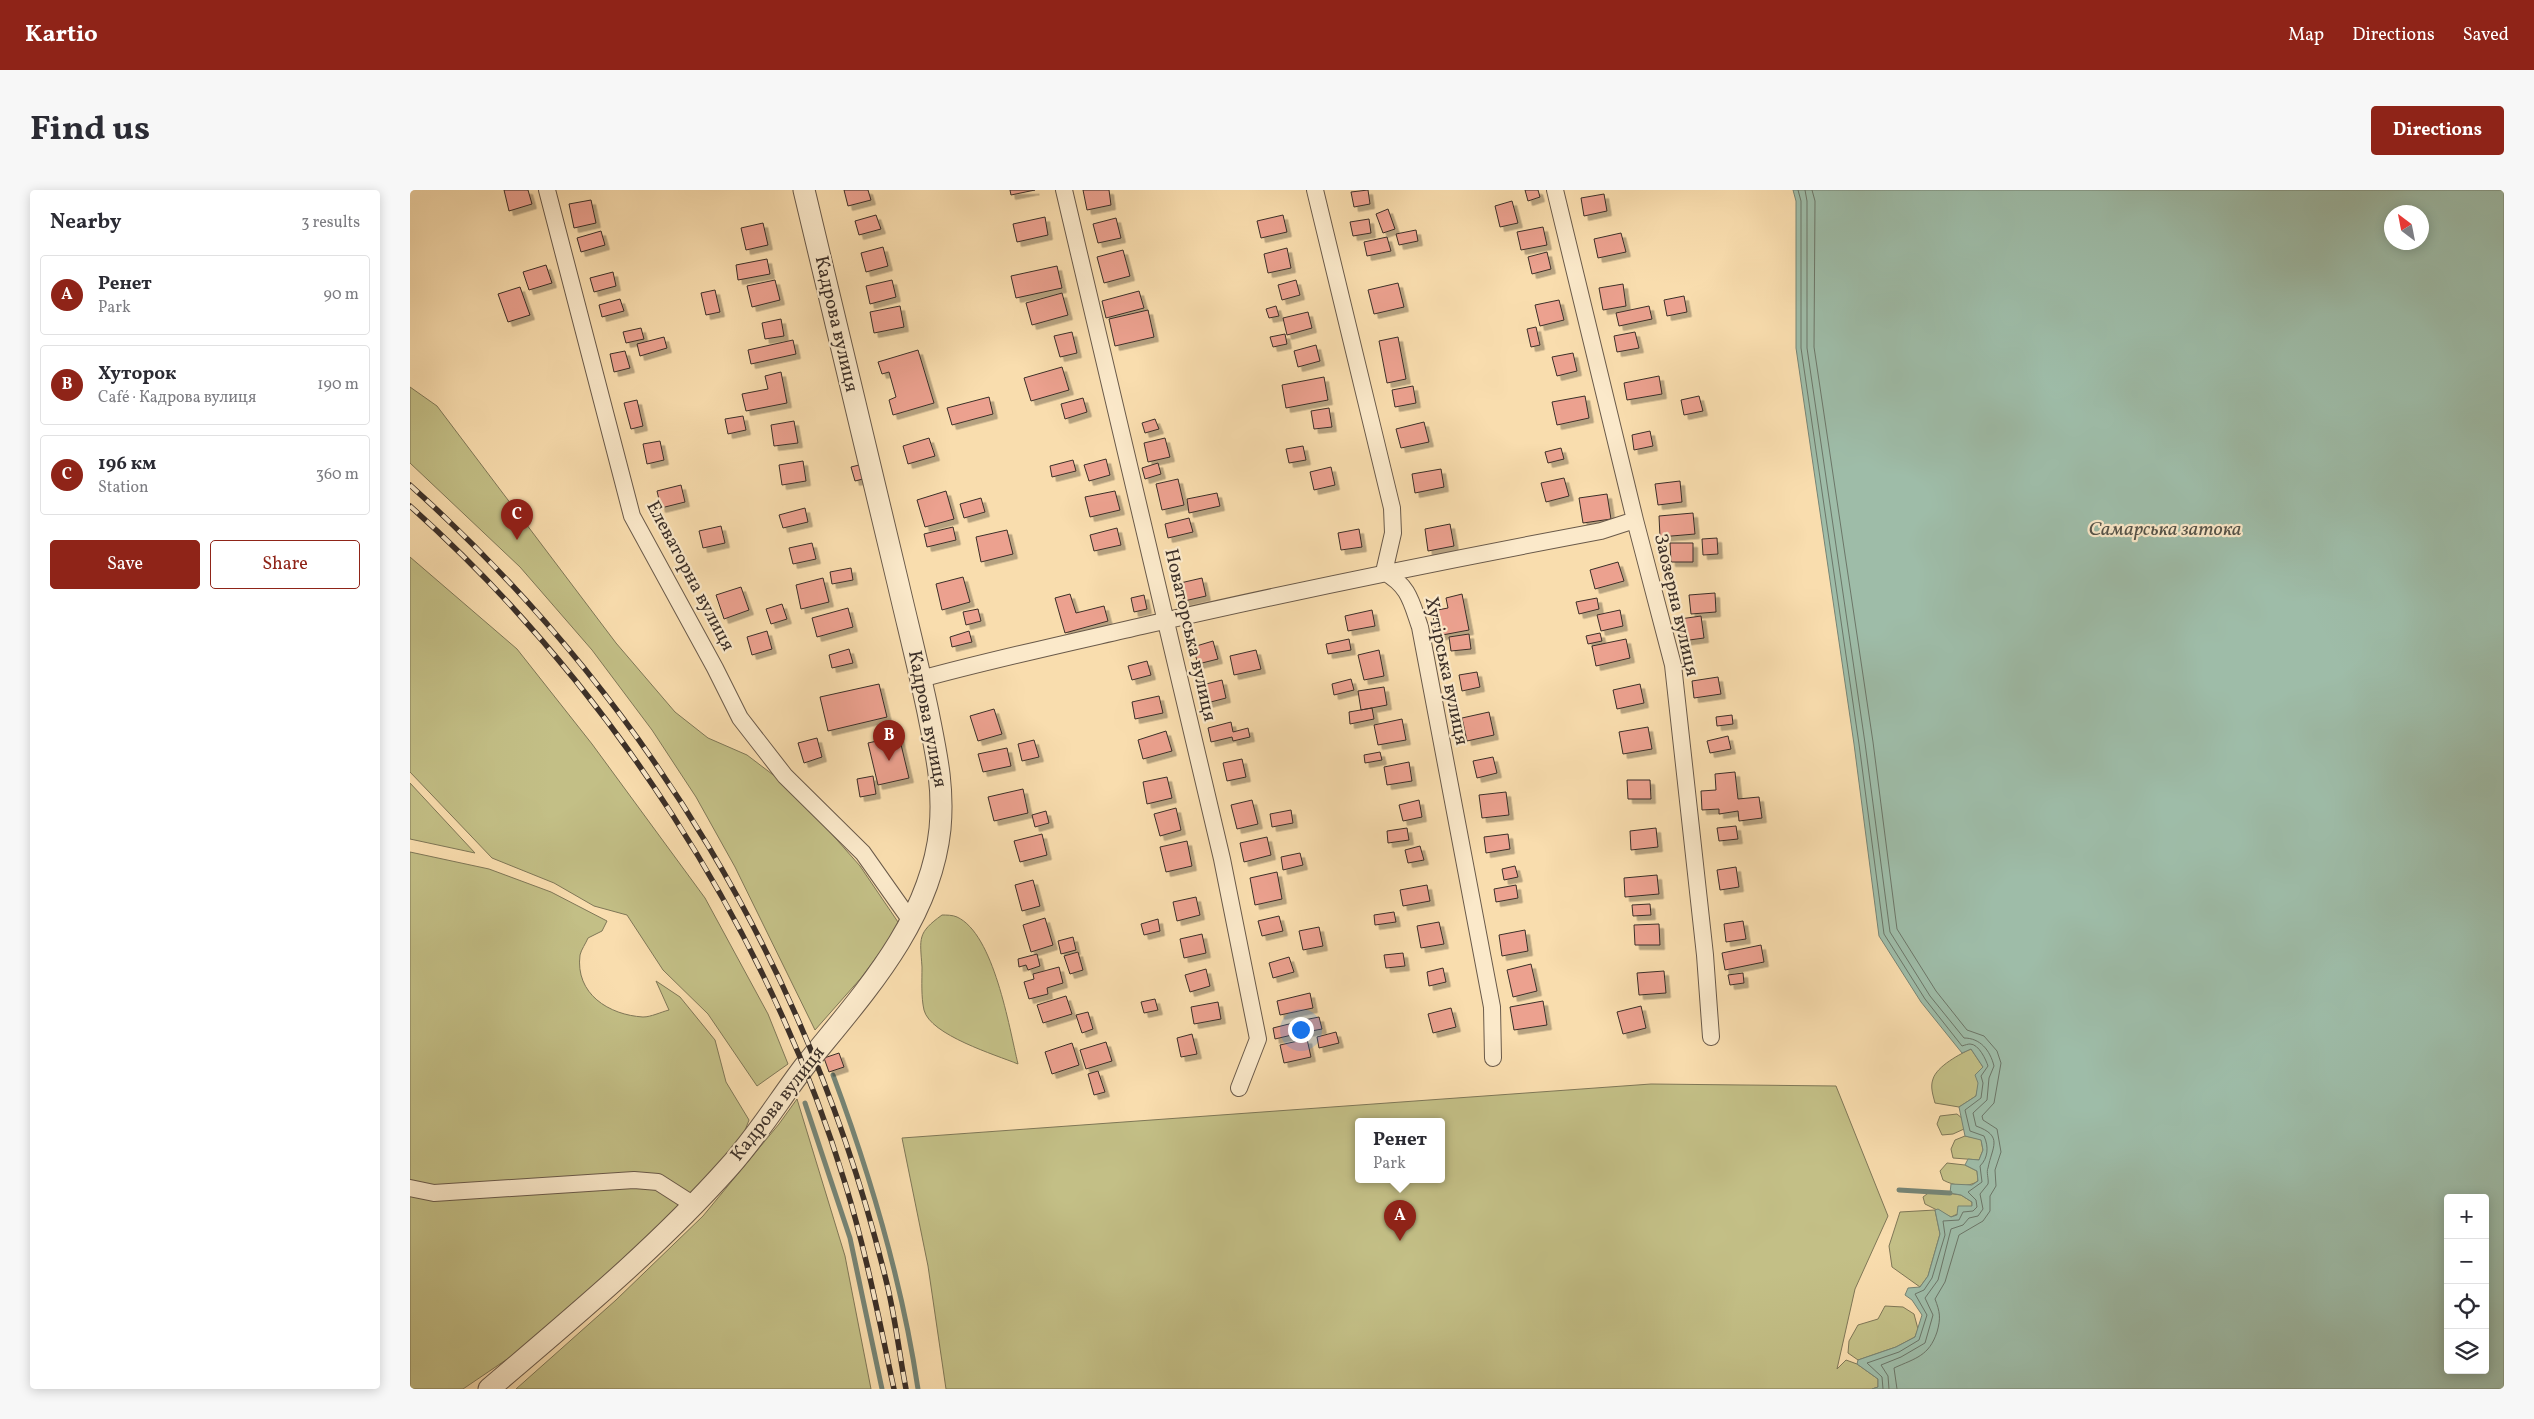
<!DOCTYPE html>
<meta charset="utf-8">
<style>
body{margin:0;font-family:Vollkorn,serif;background:#f7f7f7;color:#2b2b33}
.controls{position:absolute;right:15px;bottom:15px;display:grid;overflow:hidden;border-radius:5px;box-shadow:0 2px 12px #0003}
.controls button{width:45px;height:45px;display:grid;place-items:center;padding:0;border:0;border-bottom:1px solid #e1e1e2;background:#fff;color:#2b2b33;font:25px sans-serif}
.compass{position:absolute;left:1974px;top:15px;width:45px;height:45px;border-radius:50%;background:#fff;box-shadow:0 2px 12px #0003;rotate:328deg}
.you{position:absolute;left:890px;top:839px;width:18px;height:18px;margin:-12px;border:4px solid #fff;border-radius:50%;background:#1a73e8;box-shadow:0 0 0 8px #1a73e833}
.badge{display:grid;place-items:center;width:32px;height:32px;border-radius:50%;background:#8f2418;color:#fff;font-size:16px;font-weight:700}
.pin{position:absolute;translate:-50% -41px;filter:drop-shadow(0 1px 2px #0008)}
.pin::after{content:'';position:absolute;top:26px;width:18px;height:15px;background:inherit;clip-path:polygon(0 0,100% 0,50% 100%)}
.popup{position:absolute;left:945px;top:928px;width:90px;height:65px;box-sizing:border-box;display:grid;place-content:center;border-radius:5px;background:#fff;filter:drop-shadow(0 1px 4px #0005);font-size:16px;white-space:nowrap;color:#7c7c81}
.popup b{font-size:19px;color:#2b2b33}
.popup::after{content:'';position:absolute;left:50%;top:100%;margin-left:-10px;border:10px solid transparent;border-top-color:#fff}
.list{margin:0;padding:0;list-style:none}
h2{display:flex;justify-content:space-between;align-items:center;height:65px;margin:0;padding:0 20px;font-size:21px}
h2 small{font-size:16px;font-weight:400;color:#7c7c81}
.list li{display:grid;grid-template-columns:32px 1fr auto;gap:15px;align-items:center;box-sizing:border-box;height:80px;margin:0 10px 10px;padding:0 10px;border:1px solid #e1e1e2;border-radius:5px}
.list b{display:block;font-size:19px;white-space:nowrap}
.list p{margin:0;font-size:16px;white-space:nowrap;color:#7c7c81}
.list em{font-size:16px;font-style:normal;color:#7c7c81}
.actions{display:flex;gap:10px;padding:15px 20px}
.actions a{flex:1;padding:11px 0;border:1px solid #8f2418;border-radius:5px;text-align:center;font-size:18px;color:#8f2418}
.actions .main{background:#8f2418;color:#fff}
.icon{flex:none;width:28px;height:28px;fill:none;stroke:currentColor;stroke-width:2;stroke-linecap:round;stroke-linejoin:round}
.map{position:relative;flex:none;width:2094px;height:1199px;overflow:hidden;border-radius:5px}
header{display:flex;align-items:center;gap:30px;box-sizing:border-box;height:70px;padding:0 25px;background:#8f2418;color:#fff}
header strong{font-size:24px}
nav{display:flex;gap:28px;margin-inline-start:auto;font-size:18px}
.intro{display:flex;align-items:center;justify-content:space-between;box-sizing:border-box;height:120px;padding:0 30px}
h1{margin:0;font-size:35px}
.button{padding:12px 22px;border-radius:5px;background:#8f2418;color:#fff;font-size:18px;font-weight:700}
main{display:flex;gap:30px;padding:0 30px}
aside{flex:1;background:#fff;border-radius:5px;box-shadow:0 2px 12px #0003}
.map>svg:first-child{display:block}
</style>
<header>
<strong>Kartio</strong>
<nav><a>Map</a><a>Directions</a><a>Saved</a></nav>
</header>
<div class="intro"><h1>Find us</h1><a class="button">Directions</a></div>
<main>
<aside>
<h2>Nearby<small>3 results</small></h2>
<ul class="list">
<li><span class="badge">A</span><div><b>Ренет</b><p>Park</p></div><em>90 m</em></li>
<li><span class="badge">B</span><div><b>Хуторок</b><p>Café · Кадрова вулиця</p></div><em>190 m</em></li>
<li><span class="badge">C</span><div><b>196 км</b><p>Station</p></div><em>360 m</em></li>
</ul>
<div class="actions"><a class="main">Save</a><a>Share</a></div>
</aside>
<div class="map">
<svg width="2094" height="1199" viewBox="0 0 2094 1199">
<defs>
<filter id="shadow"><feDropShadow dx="4.5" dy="4.5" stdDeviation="0" flood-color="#0004"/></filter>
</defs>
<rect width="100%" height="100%" fill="#f9ddae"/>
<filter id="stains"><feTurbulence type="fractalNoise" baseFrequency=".004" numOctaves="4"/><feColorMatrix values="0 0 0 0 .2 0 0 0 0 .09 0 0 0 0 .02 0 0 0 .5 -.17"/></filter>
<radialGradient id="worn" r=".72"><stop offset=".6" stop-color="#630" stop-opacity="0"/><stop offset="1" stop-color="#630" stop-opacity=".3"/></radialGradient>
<path fill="#c3bf86" stroke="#7f7757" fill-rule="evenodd" d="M0,197l27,19 179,237 59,69 33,26 39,17 46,35 67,76 40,59 -39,53 -46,52 -80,-163 -39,-70 -44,-67 -60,-80 -72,-83 -110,-104z
M0,367l107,92 75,95 113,154 63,116 20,50 -31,22 -49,-72 -45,-44 -36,-55 -33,-9 -40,-23 -62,-25 -82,-86z
M0,593l65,70 -65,-14z
M0,662l79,17 62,23 56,29 -5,10 -14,7c-2,5 -7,12 -8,17 -5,39 29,60 63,62 8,0 18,-5 26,-7l-13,-29 24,16 35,43 11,42 23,38 -10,26 -180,178 -96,65h-53z
M532,725c4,0 11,0 15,2 37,17 52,110 61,147 -22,-9 -88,-29 -94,-54 -3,-13 -2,-29 -2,-43 -2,-29 -5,-34 20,-52z
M1561,859l12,18 -7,29 -17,11 -24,-4c-2,-8 -5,-16 -2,-24 4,-13 27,-25 38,-30z
M1241,894l185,2 52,130 -33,73 -18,80 9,-9 11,4 21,15v8l-6,2h-926l-18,-123 -26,-128zM949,932h82v58h-82z
M387,909l48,157 26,133h-355l100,-89 87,-84 76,-92z
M1547,924l6,5 1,10 -11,5 -11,1 -5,-11 3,-8z
M1555,946l16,3 2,11 -4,10 -26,-2 -2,-9 4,-9z
M1537,973l18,2 12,6 1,10c-10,7 -24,5 -35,-1l-3,-9z
M1521,1001l30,4 11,7v5l-21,10 -26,-13 -2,-7z
M1525,1020l5,24 -12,42 -8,11 -28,-20 -3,-21 11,-34z
M1475,1116l18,1 11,7 4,15 -3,8 -19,10 -38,13 -10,-7 1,-12 9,-16 20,-6z"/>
<path fill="#9ebca8" stroke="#768475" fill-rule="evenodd" d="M1383,0h711v1199h-632l6,-2v-8l-21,-15 1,-4 38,-13 19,-10 7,-22 -10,-15 -7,-5 3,-7 12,-1 8,-11 12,-42 -5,-24 3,-1 13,8 6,-2 1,-9h14v-4l-11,-7 -11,-2 1,-9 21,1 6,-4 -1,-10 -12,-6 3,-6 11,1 4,-10 -2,-10 -16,-4 -6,-29 17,-11 2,-13 -3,-8 8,-8 -12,-18 -9,4 -41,-51 -42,-66 -25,-192 -58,-396v-147zM1982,22h30v30h-30zM2038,1008h37v172h-37z"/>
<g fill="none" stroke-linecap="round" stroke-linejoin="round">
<path stroke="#6c7668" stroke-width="1" d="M1388,0l3,11v147l58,396 25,190 41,65 37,47c3,-1 6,-2 8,-2 9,0 16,16 18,22l-7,10 2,7 -2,15 -16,12 5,21 14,5c5,11 4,22 -4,30l2,16 -14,10 8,8 1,7 -4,4 -10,1 -4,8 -16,1 2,14 -13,43 -8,12 -9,4 12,21 -8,25 -20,12 -32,11 15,14 1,12
M1395,0l2,11v147l58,395 25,189 40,64 34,42c16,0 26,12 30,28l-5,12 -2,22 -14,13 3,13c28,10 16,21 12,42 -2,4 1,11 0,16l-8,10 3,15 -5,7 -9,2 -6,7 -12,4 -13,51 -13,18 8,17 -8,28 -24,14 -20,8 7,11 1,13
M1402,0l3,11 -1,146 59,395 24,187 39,62 31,39 17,6 13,15 4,12 -7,40 -12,13 1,4 14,9 4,23 -6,18 1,16 -6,10v15l-7,10 -24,14 -14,47 -10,17c5,13 6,19 2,33 -8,24 -21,26 -43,36l3,21"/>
<path stroke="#768475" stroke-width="5" d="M423,885c38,102 69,206 85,314
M395,913l45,135 32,151
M1489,1000l51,3"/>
</g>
<path fill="#eca18f" stroke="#3b2f28" filter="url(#shadow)" d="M94,0h24l4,14 -23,7z
M434,0h24l3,10 -23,6z
M600,0h25l-24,5z
M673,0h26l2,15 -24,5z
M958,0l2,14 -16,3 -3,-15z
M1115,0h13l2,7 -12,4z
M1194,4l3,17 -23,5 -3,-18z
M181,10l5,23 -22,5 -5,-24z
M1102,11l6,22 -18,4 -5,-21z
M978,19l7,20 -12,4 -7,-19z
M466,25l5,14 -22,6 -4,-14z
M873,25l4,17 -26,6 -4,-17z
M635,27l3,18 -31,7 -4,-18z
M706,28l5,20 -23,5 -5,-19z
M959,29l2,14 -18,3 -3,-14z
M353,33l5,22 -22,5 -5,-22z
M1133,37l4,18 -26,5 -4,-18z
M1006,40l2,11 -19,4 -3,-11z
M191,41l4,14 -24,7 -4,-14z
M1211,43l5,19 -28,6 -4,-19z
M977,47l4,14 -24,5 -3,-14z
M473,57l5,19 -22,6 -5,-19z
M877,58l4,20 -23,5 -4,-19z
M713,60l7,26 -26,7 -7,-26z
M1137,62l4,17 -19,5 -4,-17z
M357,69l3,15 -32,6 -2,-15z
M136,75l6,18 -23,7 -6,-18z
M647,76l5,22 -46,10 -5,-22z
M203,82l3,14 -22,6 -4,-14z
M365,90l5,20 -28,7 -5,-21z
M482,90l4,17 -26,7 -4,-18z
M886,90l4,15 -18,5 -4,-15z
M988,93l6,24 -30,7 -6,-24z
M1213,94l3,22 -23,4 -4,-22z
M110,97l10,28 -22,7 -10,-28z
M305,100l5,22 -14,3 -5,-22z
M729,101l5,17 -38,10 -4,-17z
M652,103l6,22 -36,10 -6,-22z
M1274,106l3,16 -20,4 -3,-16z
M210,109l4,12 -22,6 -3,-12z
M1149,110l5,20 -24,6 -5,-21z
M490,116l4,21 -30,6 -4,-21z
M866,116l3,10 -10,2 -3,-9z
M1239,116l3,13 -33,7 -3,-13z
M738,120l6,27 -39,9 -6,-27z
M898,122l4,16 -25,7 -4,-17z
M371,129l3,17 -19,3 -3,-16z
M1126,137l4,18 -9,2 -4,-18z
M231,138l3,11 -18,4 -3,-11z
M662,142l5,21 -17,4 -6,-21z
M1225,142l4,16 -22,4 -3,-16z
M875,144l2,10 -14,3 -3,-10z
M254,147l3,11 -27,8 -3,-12z
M988,147l8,42 -19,4 -8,-42z
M383,150l3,14 -45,10 -3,-14z
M906,155l4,16 -22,6 -4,-16z
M508,160l16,53 -41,12 -4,-15 7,-3 -7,-25 -7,2 -4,-12z
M215,161l5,17 -16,4 -4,-18z
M1163,163l4,18 -20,5 -5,-19z
M652,177l7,23 -38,11 -7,-23z
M371,182l6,31 -41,8 -4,-17 26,-5 -3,-13z
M1249,186l3,18 -35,6 -3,-17z
M914,187l4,23 -42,8 -4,-23z
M1003,196l3,17 -21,4 -3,-17z
M1175,206l4,22 -32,7 -5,-23z
M1289,206l4,15 -19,4 -3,-15z
M579,207l4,17 -41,11 -5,-17z
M673,208l4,14 -22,7 -4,-15z
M227,210l6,26 -12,3 -7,-26z
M919,218l3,19 -18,2 -3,-18z
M333,226l3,14 -18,4 -3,-15z
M745,229l4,10 -14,4 -3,-10z
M384,231l4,22 -24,3 -3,-21z
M1014,232l5,20 -28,6 -5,-19z
M1240,241l3,15 -19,4 -2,-15z
M519,248l6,18 -27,8 -5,-18z
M755,248l5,19 -22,5 -4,-19z
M250,251l4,19 -17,4 -4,-20z
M893,256l3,14 -17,3 -3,-14z
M1151,258l3,11 -16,4 -3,-11z
M696,269l4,16 -21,6 -5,-16z
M663,270l3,11 -24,6 -2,-11z
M393,271l3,20 -24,4 -3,-20z
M748,273l3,11 -16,5 -3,-11z
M449,275l4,14 -8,2 -4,-14z
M921,277l4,18 -21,5 -4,-18z
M1031,279l3,18 -29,6 -3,-19z
M1154,288l5,18 -23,6 -5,-19z
M768,289l6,26 -22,5 -6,-26z
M1270,291l2,21 -24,3 -3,-21z
M271,295l4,17 -24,6 -4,-17z
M536,301l8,28 -29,8 -8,-27z
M705,301l5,19 -30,7 -5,-20z
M807,303l3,13 -31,7 -2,-14z
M1197,304l4,25 -28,4 -4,-25z
M571,308l4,14 -21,6 -4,-14z
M395,318l3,14 -25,6 -4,-13z
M1283,323l2,21 -35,3 -1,-21z
M779,328l4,14 -25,6 -3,-14z
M1040,334l4,22 -26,5 -3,-22z
M311,336l4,17 -22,5 -4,-17z
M543,337l3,13 -29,7 -3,-13z
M707,338l4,17 -27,6 -4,-16z
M949,339l3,18 -21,3 -3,-17z
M597,340l6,24 -32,8 -5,-25z
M1307,348l1,16 -15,1 -1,-16z
M402,353l4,16 -23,5 -4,-16z
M1260,353h23v19h-22z
M1208,372l6,19 -29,8 -5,-19z
M441,378l2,12 -21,4 -2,-12z
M553,387l7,25 -28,8 -6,-26z
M413,388l6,24 -28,7 -5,-24z
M792,388l4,18 -26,6 -4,-18z
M331,397l8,23 -25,9 -8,-24z
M1305,403l1,19 -25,2 -2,-19z
M660,404l6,19 28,-7 4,15 -43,12 -10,-35z
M1052,404l7,36 -32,6 -5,-25 16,-3 -2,-10z
M734,405l3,14 -13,3 -3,-14z
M1187,408l2,11 -20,5 -3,-12z
M372,414l5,15 -16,5 -5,-15z
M438,418l5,19 -36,10 -5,-19z
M568,419l3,12 -15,4 -3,-13z
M962,420l3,16 -27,5 -3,-15z
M1210,420l3,16 -22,5 -4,-16z
M1291,426l3,22 -22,3 -2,-22z
M357,441l5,18 -20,6 -5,-18z
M559,441l3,11 -20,5 -2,-10z
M1190,443l2,8 -14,3 -2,-8z
M1059,444l2,15 -20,2 -2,-14z
M939,449l2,11 -23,4 -2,-10z
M1216,449l4,19 -34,8 -4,-20z
M803,451l5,18 -20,5 -5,-17z
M439,459l4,14 -21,5 -3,-13z
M846,460l5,19 -27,6 -4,-19z
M969,460l5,26 -20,4 -6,-25z
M737,471l4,14 -19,5 -4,-14z
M1067,482l3,15 -18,4 -3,-16z
M1308,487l3,17 -27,4 -2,-17z
M941,489l3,11 -20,5 -2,-11z
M812,490l4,18 -19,5 -5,-18z
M469,494l8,33 -59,14 -8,-34z
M1230,494l4,19 -27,6 -4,-19z
M974,497l3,18 -26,5 -3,-19z
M749,506l4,17 -28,6 -3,-17z
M962,518l2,11 -24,5 -1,-12z
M584,519l8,25 -24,7 -8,-25z
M1079,522l5,23 -27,6 -5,-23z
M1322,525l1,9 -16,2 -1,-9z
M992,529l4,21 -28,5 -4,-20z
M821,532l2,10 15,-4 2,9 -17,4 -1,-4 -21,5 -3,-14z
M1238,537l4,22 -29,5 -4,-22z
M756,541l6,20 -29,8 -5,-19z
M489,546l10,42 -31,7 -10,-42z
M1318,546l3,13 -21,4 -3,-12z
M407,548l5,19 -18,6 -6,-20z
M624,550l5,17 -17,4 -4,-17z
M597,558l4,18 -28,6 -5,-18z
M970,562l2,8 -17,3 -1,-8z
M1083,567l4,16 -20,5 -4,-17z
M832,569l4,18 -19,4 -4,-18z
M999,572l3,19 -25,4 -3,-18z
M1325,582l3,27 21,-2 3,21 -23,3 -1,-10 -19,3v-5l-17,1 -1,-19 15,-1 -1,-16z
M463,586l3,18 -16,3 -3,-18z
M757,587l5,21 -25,6 -4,-22z
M1217,590h23l1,19h-23z
M613,599l5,24 -34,8 -6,-24z
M1096,602l3,23 -27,3 -3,-23z
M842,610l6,24 -21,5 -6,-24z
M1009,610l3,17 -19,4 -4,-16z
M766,618l5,22 -21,6 -6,-22z
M881,620l2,13 -21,4 -2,-13z
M636,621l3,12 -14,4 -3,-12z
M1326,636l2,13 -19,2 -2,-13z
M997,638l2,12 -21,3 -1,-12z
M1246,638l2,19 -27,3 -1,-19z
M632,644l5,21 -27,7 -6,-21z
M1098,644l2,15 -24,4 -2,-16z
M857,647l4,18 -27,7 -4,-19z
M777,651l5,25 -26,6 -6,-25z
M1010,656l4,14 -16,3 -3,-13z
M890,663l3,12 -20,5 -2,-13z
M1105,676l3,11 -14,3 -2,-11z
M1326,677l3,20 -19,3 -3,-20z
M867,682l5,27 -27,6 -5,-27z
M1247,685l2,19 -34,3 -1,-19z
M623,690l7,26 -18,5 -7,-26z
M1017,695l3,16 -27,5 -3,-16z
M1106,695l2,13 -22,4 -2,-13z
M786,707l4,18 -23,6 -4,-19z
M1240,714l1,11 -18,1 -1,-11z
M984,722l2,10 -21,3 -1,-10z
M869,726l4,15 -21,5 -4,-15z
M635,728l8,27 -22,7 -8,-27z
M748,729l2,12 -16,4 -3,-11z
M1333,731l3,18 -20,3 -2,-18z
M1029,732l5,22 -23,4 -4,-22z
M1249,734l1,21h-25l-1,-20z
M909,737l4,19 -20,4 -4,-19z
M1115,740l3,21 -26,5 -3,-21z
M792,744l4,19 -22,5 -4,-19z
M663,747l3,13 -15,4 -3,-13z
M1351,755l3,17 -39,8 -3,-17z
M668,762l5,18 -13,4 -6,-18z
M993,763l2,13 -19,2 -2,-13z
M627,764l3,12 -12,4 -2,-5 -7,2 -1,-8z
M879,767l5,15 -21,6 -4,-15z
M1121,774l6,27 -24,6 -6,-27z
M649,777l4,16 -16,5 1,6 -19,5 -5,-17 10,-3 -1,-5z
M1033,778l3,14 -17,4 -2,-14z
M796,779l4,17 -20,6 -5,-17z
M1254,781l2,22 -27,2 -2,-22z
M1333,783l1,10 -14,2 -2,-10z
M900,803l3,15 -33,7 -3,-14z
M656,806l6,18 -29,9 -6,-18z
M745,809l3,11 -14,3 -3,-11z
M1133,811l4,24 -33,5 -4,-23z
M808,812l3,17 -27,5 -3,-17z
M1231,816l5,22 -23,6 -6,-22z
M1041,818l5,19 -23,6 -5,-19z
M678,822l5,17 -11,4 -6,-18z
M909,827l3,12 -16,3 -2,-12z
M883,833l3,11 -21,5 -2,-11z
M926,842l3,11 -20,5 -2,-11z
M782,844l5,20 -16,3 -4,-19z
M897,849l4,18 -27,6 -4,-18z
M696,852l6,19 -26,8 -6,-19z
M662,853l7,22 -27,9 -7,-22z
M429,863l5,14 -15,5 -5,-14z
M688,881l7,21 -11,3 -6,-21z"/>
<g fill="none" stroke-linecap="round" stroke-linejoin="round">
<defs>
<path id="minor" d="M137,0l85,326 83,152 25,50 45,58 78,77 48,68
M654,0l158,669 36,180 -19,49
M905,0l77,318 1,25 -9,39c25,14 27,29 36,55l72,380 1,51
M1145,0l80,330 38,145 32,290 6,82
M511,489c73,-20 147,-36 221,-53 152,-35 305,-66 459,-95l34,-11
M0,998l24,5 200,-13 24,2 36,23"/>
<path id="tertiary" d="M79,1199c83,-71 167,-140 240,-222 28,-31 50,-67 75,-100 57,-71 126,-143 136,-238 4,-43 -4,-76 -12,-117 -9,-43 -20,-86 -30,-129 -31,-131 -63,-262 -94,-393"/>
</defs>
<use href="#minor" stroke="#6a5a4a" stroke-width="18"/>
<use href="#tertiary" stroke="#6a5a4a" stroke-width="23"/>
<use href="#minor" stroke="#fbe9ca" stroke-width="16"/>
<use href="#tertiary" stroke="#fbe9ca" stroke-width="21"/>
<defs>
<path id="rail" d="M0,295c237,213 400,485 476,795 9,35 13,73 20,109
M0,316c198,177 358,423 435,677 21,68 34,137 49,206"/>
</defs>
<use href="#rail" stroke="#3b2f28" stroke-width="5.5"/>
<use href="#rail" stroke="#fbe9ca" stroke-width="4" stroke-dasharray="11" stroke-linecap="butt"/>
</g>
<g text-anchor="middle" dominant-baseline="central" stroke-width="4.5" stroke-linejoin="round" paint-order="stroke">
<g font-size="19" fill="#3b2f28" stroke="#fbe9ca">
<text transform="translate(426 134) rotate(77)">Кадрова вулиця</text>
<text transform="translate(280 386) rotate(62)">Елеваторна вулиця</text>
<text transform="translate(1266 415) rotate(77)">Заозерна вулиця</text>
<text transform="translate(780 445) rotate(77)">Новаторська вулиця</text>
<text transform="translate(1036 481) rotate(78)">Хутірська вулиця</text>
<text transform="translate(517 529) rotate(79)">Кадрова вулиця</text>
<text transform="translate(368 914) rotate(-52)">Кадрова вулиця</text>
</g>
<g font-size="20" font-style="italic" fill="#545248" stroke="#fbe9ca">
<text x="1755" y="340">Самарська затока</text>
</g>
</g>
<rect width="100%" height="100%" filter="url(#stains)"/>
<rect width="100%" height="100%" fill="url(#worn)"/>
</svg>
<div class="controls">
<button>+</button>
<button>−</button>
<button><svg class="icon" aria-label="locate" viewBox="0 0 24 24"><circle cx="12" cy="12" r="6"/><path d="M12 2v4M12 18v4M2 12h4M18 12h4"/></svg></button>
<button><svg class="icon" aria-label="layers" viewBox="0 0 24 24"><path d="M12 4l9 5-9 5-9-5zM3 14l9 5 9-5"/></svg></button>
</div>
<svg class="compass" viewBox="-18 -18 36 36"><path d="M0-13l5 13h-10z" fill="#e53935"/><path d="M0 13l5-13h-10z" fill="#7c7c81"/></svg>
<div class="you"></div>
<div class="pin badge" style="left:990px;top:1051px">A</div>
<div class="popup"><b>Ренет</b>Park</div>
<div class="pin badge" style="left:479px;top:571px">B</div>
<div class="pin badge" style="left:107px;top:350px">C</div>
</div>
</main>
